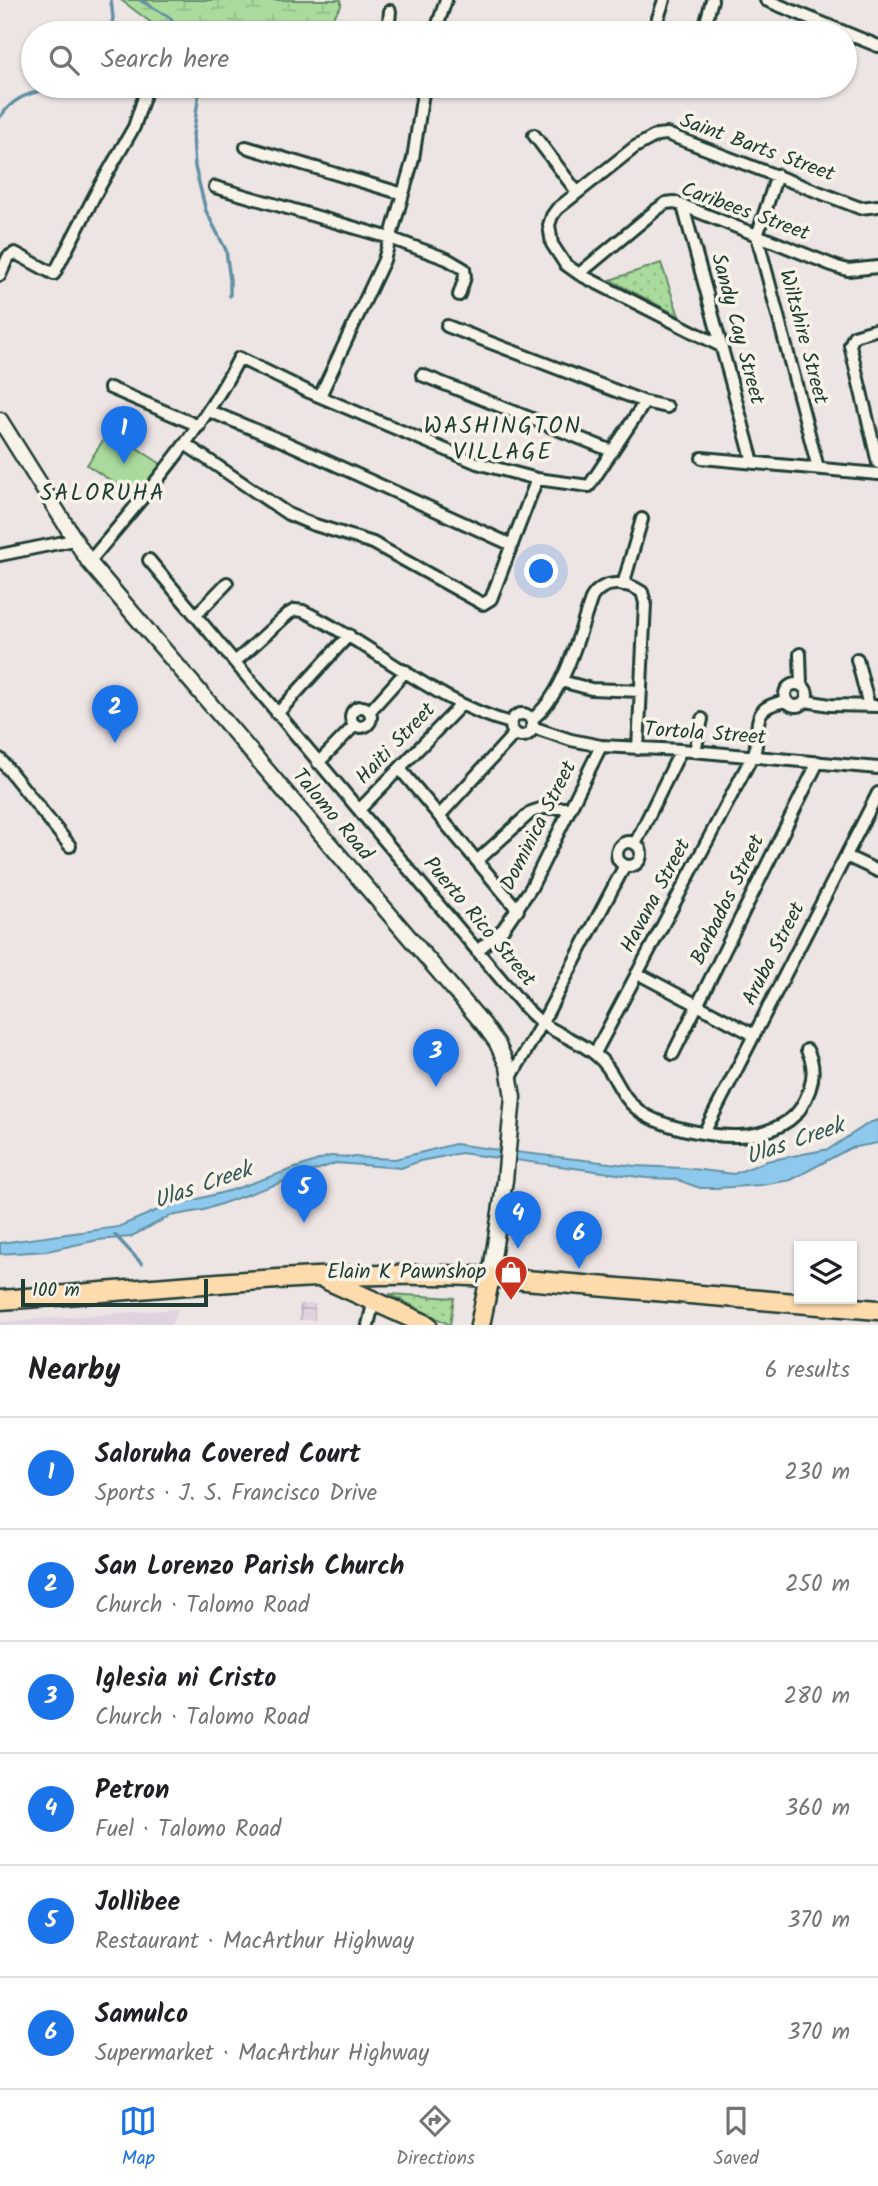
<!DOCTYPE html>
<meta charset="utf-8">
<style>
body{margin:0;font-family:Kalam,sans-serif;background:#f6f6f6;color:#202124}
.controls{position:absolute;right:21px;bottom:21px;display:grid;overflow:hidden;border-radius:0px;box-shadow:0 2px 5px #0004}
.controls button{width:63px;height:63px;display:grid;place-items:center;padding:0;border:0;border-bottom:2px solid #e0e0e0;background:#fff;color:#202124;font:35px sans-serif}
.scale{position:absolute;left:21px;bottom:18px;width:187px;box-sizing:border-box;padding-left:7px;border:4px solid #1f3d34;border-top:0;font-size:19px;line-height:24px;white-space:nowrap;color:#1f3d34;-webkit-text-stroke:5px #f7f3e8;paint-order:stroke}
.you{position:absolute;left:542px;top:572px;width:24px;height:24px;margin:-18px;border:5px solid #fff;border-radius:50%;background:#1a73e8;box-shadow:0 0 0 10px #1a73e833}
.badge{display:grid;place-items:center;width:46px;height:46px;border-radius:50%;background:#1a73e8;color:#fff;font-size:23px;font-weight:700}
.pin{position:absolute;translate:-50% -58px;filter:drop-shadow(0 2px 4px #0008)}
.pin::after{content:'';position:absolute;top:37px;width:24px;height:21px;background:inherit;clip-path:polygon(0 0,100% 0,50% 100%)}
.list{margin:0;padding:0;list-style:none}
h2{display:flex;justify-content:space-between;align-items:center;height:91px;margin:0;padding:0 28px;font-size:30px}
h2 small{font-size:23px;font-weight:400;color:#757577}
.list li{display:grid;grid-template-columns:46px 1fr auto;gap:21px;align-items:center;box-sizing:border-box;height:112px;padding:0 28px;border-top:2px solid #e0e0e0}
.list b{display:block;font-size:26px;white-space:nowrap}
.list p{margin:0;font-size:23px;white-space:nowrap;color:#757577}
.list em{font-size:23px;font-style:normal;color:#757577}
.icon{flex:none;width:38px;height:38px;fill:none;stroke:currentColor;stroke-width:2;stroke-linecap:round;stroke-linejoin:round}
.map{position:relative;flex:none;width:878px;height:1325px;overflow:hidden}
.search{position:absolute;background:#fff;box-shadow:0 2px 5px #0004;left:21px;right:21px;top:21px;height:77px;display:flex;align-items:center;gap:18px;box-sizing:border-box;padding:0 24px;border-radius:38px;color:#757577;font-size:26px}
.sheet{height:763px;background:#fff}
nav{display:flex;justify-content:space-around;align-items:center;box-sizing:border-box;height:98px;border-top:2px solid #e0e0e0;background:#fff;font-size:19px;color:#757577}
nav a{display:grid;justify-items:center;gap:4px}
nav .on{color:#1a73e8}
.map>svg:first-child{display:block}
</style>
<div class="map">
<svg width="878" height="1325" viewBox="0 0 878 1325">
<defs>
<pattern id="industrial-grid" width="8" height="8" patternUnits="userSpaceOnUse" patternTransform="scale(1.75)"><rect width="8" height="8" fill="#e1d2df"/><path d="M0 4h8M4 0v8" fill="none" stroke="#c1b5c0"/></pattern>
<pattern id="green-dots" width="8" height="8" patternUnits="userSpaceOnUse" patternTransform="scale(1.75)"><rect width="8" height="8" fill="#aadb9c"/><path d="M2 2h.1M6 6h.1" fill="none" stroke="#92bd87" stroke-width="1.8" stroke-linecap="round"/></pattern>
<pattern id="wetland-marsh" width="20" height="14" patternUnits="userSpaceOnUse" patternTransform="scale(1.75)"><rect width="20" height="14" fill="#aadb9c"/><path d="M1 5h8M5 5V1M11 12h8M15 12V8" fill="none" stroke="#92bd87"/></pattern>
</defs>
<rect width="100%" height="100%" fill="#ede4e4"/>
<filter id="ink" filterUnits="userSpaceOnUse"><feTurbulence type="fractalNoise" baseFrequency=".0143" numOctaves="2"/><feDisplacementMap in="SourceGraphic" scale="14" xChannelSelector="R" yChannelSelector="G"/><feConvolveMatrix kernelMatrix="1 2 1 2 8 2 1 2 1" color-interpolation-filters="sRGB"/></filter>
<g filter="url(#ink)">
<path fill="#e1d2df" d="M178,1309l-7,16h-171v-3z"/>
<path fill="url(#industrial-grid)" d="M299,1304h16v16h-16z"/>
<path fill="url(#green-dots)" stroke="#648c68" stroke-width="2" d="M661,263l18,53 -69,-36z
M389,1294l65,4 -4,27z"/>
<path fill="url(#wetland-marsh)" stroke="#648c68" stroke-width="2" d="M121,0h220v6l-19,27h-157z"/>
<path fill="#aadb9c" stroke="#648c68" stroke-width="2" d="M110,430l51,34 -24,34 -50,-33z"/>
<path fill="#8ec9ed" stroke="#6291a3" stroke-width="2" d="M878,1120v23l-28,5 -59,32 -30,5 -44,3h-17l-25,-9 -29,-1 -131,-18 1,-8 119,14 49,2 50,6 33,-13 62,-12 40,-26z
M455,1144l44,6 -1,8 -37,-5 -41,8 -19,7 -65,-5 -132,47 -34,6 -40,21 -32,3 -51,11 -47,3v-11l118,-16 42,-18 72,-19 98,-34 65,3z"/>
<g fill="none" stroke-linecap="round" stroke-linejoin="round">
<path stroke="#6291a3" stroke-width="3.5" d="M140,0l29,17 16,16
M110,33l3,-15 -2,-18
M200,86l-7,49 2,32 11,44 20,39 4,30v16
M0,117c17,-24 31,-22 55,-31
M115,1235l27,29"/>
<defs>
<path id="minor" d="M766,0l112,46
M388,33l2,-22
M435,33l11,-33
M653,33l11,-33
M703,33l9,-33
M635,89l1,-3
M534,135l43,57
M246,147l157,47
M777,175l-20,61 61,232
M215,187l175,51 57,21 17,10 1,8 -6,18
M683,206l70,256
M579,274l77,-64 10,-7 8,-1 163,65 11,3 30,-3
M0,275l8,-18 7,-4 39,21 43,-83 37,-64 11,-33
M447,326l198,76 22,5
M878,329l-24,7 -4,9 28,118
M721,346l-142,-72 -14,-10 -13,-20 -3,-19 3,-9 5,-7 78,-62 22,-12 10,-1 193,74 18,-2
M422,375l190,76
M110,388l89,38
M320,396l64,-136 29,-101 11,-73
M209,411l76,31 227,103
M185,444l103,70 24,10 61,19 110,61 8,-5 46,-120
M702,458l176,16
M0,555l74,-15
M149,560l373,444c6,6 12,13 19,18 17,13 39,19 55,33 19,15 22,39 41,54 20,18 75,28 101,27 20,0 50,-9 62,-27 12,-19 18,-39 7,-59
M89,562c54,-65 111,-128 150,-204l70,34 168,71 60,16 52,7 56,-84
M623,585l19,-66
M196,615l31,-32
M800,654l1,31
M857,659l12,47
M235,662l53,-48 7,-4 8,1c70,33 132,92 208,112
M561,681l30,8 50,2
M785 695a11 11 0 1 1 22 0a11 11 0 1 1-22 0Z
M806,701l24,4 48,1
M351 717a10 10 0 1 1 20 0a10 10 0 1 1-20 0Z
M370,711l36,-40
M277,714l72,-79
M511 725a11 11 0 1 1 22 0a11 11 0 1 1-22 0Z
M531,720c34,-25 47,-85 61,-123 11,-17 34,-16 50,-5l3,11 -7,146
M532,727l39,13 30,6 80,4 197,18
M695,751l7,-32
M0,759l70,87
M318,763l37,-38
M400,769l118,141
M359,810l102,-105
M439,816l76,-83
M617 854a12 12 0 1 1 24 0a12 12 0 1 1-24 0Z
M635,844l46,-94
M846,856l32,15
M477,861l54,-49 12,-4h26
M477,951l26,-22 28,-41 70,-142
M637,973l117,62
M595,1053l160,-302c6,-28 -6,-44 32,-50
M673,1054l145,-292
M511,1077l31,-54 83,-158
M704,1133l174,-340
M368,1325l6,-25"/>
<path id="tertiary" d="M0,420l89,142 395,463 13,18 11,24 5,30 -8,83 -15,97"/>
<path id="trunk" d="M325,1279l102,46
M0,1300c163,-11 326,-32 490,-23l388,33
M480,1325l10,-48"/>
</defs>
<use href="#minor" stroke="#1f3d34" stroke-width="16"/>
<use href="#tertiary" stroke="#1f3d34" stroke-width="19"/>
<use href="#trunk" stroke="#1f3d34" stroke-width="23"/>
<use href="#minor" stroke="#f7f3e8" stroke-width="10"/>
<use href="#tertiary" stroke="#f7f3e8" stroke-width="14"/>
<use href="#trunk" stroke="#fedbac" stroke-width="18"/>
</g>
</g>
<defs>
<symbol id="shop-pin" viewBox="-11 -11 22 30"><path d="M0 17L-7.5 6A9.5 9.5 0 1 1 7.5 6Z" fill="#c8321e" stroke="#f7f3e8"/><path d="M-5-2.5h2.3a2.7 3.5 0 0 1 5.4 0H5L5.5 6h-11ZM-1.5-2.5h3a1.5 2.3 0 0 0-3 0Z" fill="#fff"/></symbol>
</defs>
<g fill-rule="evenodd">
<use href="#shop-pin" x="492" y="1253" width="38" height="52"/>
</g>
<g text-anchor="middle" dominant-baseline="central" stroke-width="7" stroke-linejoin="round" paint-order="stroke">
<g font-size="21" fill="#1f3d34" stroke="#f7f3e8">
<text transform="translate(757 148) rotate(20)">Saint Barts Street</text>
<text transform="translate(745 212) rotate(20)">Caribees Street</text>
<text transform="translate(737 329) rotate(75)">Sandy Cay Street</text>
<text transform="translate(803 337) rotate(75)">Wiltshire Street</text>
<text transform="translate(705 734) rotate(4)">Tortola Street</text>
<text transform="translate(396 744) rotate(-46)">Haiti Street</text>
<text transform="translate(332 815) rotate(50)">Talomo Road</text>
<text transform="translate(539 826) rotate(-63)">Dominica Street</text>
<text transform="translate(656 896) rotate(-62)">Havana Street</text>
<text transform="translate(728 900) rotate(-64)">Barbados Street</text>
<text transform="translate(479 922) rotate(50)">Puerto Rico Street</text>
<text transform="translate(774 954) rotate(-63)">Aruba Street</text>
</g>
<g font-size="21" fill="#1f3d34" stroke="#f7f3e8" text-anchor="end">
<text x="486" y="1272">Elain K Pawnshop</text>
</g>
<g font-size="23" letter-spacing="2" fill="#1f3d34" stroke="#f7f3e8">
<text x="503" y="427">WASHINGTON<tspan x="503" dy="26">VILLAGE</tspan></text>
<text x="103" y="494">SALORUHA</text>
</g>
<g font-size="23" font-style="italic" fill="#355959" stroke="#f7f3e8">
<text transform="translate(795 1142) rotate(-19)">Ulas Creek</text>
<text transform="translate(203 1186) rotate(-19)">Ulas Creek</text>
</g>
</g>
</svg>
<div class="controls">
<button><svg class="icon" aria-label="layers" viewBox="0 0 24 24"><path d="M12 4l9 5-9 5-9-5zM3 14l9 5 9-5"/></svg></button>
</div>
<div class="scale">100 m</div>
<div class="you"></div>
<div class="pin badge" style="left:124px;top:464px">1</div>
<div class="pin badge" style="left:115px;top:743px">2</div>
<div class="pin badge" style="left:436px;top:1087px">3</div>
<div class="pin badge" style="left:518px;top:1249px">4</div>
<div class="pin badge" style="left:304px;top:1223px">5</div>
<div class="pin badge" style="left:579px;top:1269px">6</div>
<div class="search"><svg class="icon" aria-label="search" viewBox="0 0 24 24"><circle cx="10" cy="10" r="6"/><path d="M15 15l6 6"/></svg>Search here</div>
</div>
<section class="sheet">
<h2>Nearby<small>6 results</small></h2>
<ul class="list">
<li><span class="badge">1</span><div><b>Saloruha Covered Court</b><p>Sports · J. S. Francisco Drive</p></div><em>230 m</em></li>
<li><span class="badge">2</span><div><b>San Lorenzo Parish Church</b><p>Church · Talomo Road</p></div><em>250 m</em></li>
<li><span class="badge">3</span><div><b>Iglesia ni Cristo</b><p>Church · Talomo Road</p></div><em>280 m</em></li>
<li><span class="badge">4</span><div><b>Petron</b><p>Fuel · Talomo Road</p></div><em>360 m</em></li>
<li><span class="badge">5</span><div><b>Jollibee</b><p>Restaurant · MacArthur Highway</p></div><em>370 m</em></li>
<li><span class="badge">6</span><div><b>Samulco</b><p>Supermarket · MacArthur Highway</p></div><em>370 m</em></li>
</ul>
</section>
<nav>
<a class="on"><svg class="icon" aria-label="map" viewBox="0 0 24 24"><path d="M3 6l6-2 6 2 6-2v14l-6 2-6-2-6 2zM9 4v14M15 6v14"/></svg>Map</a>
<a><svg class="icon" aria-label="directions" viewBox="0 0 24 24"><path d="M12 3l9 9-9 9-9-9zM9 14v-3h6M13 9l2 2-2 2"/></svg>Directions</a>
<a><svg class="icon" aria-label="saved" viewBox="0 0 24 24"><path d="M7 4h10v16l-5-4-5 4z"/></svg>Saved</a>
</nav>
